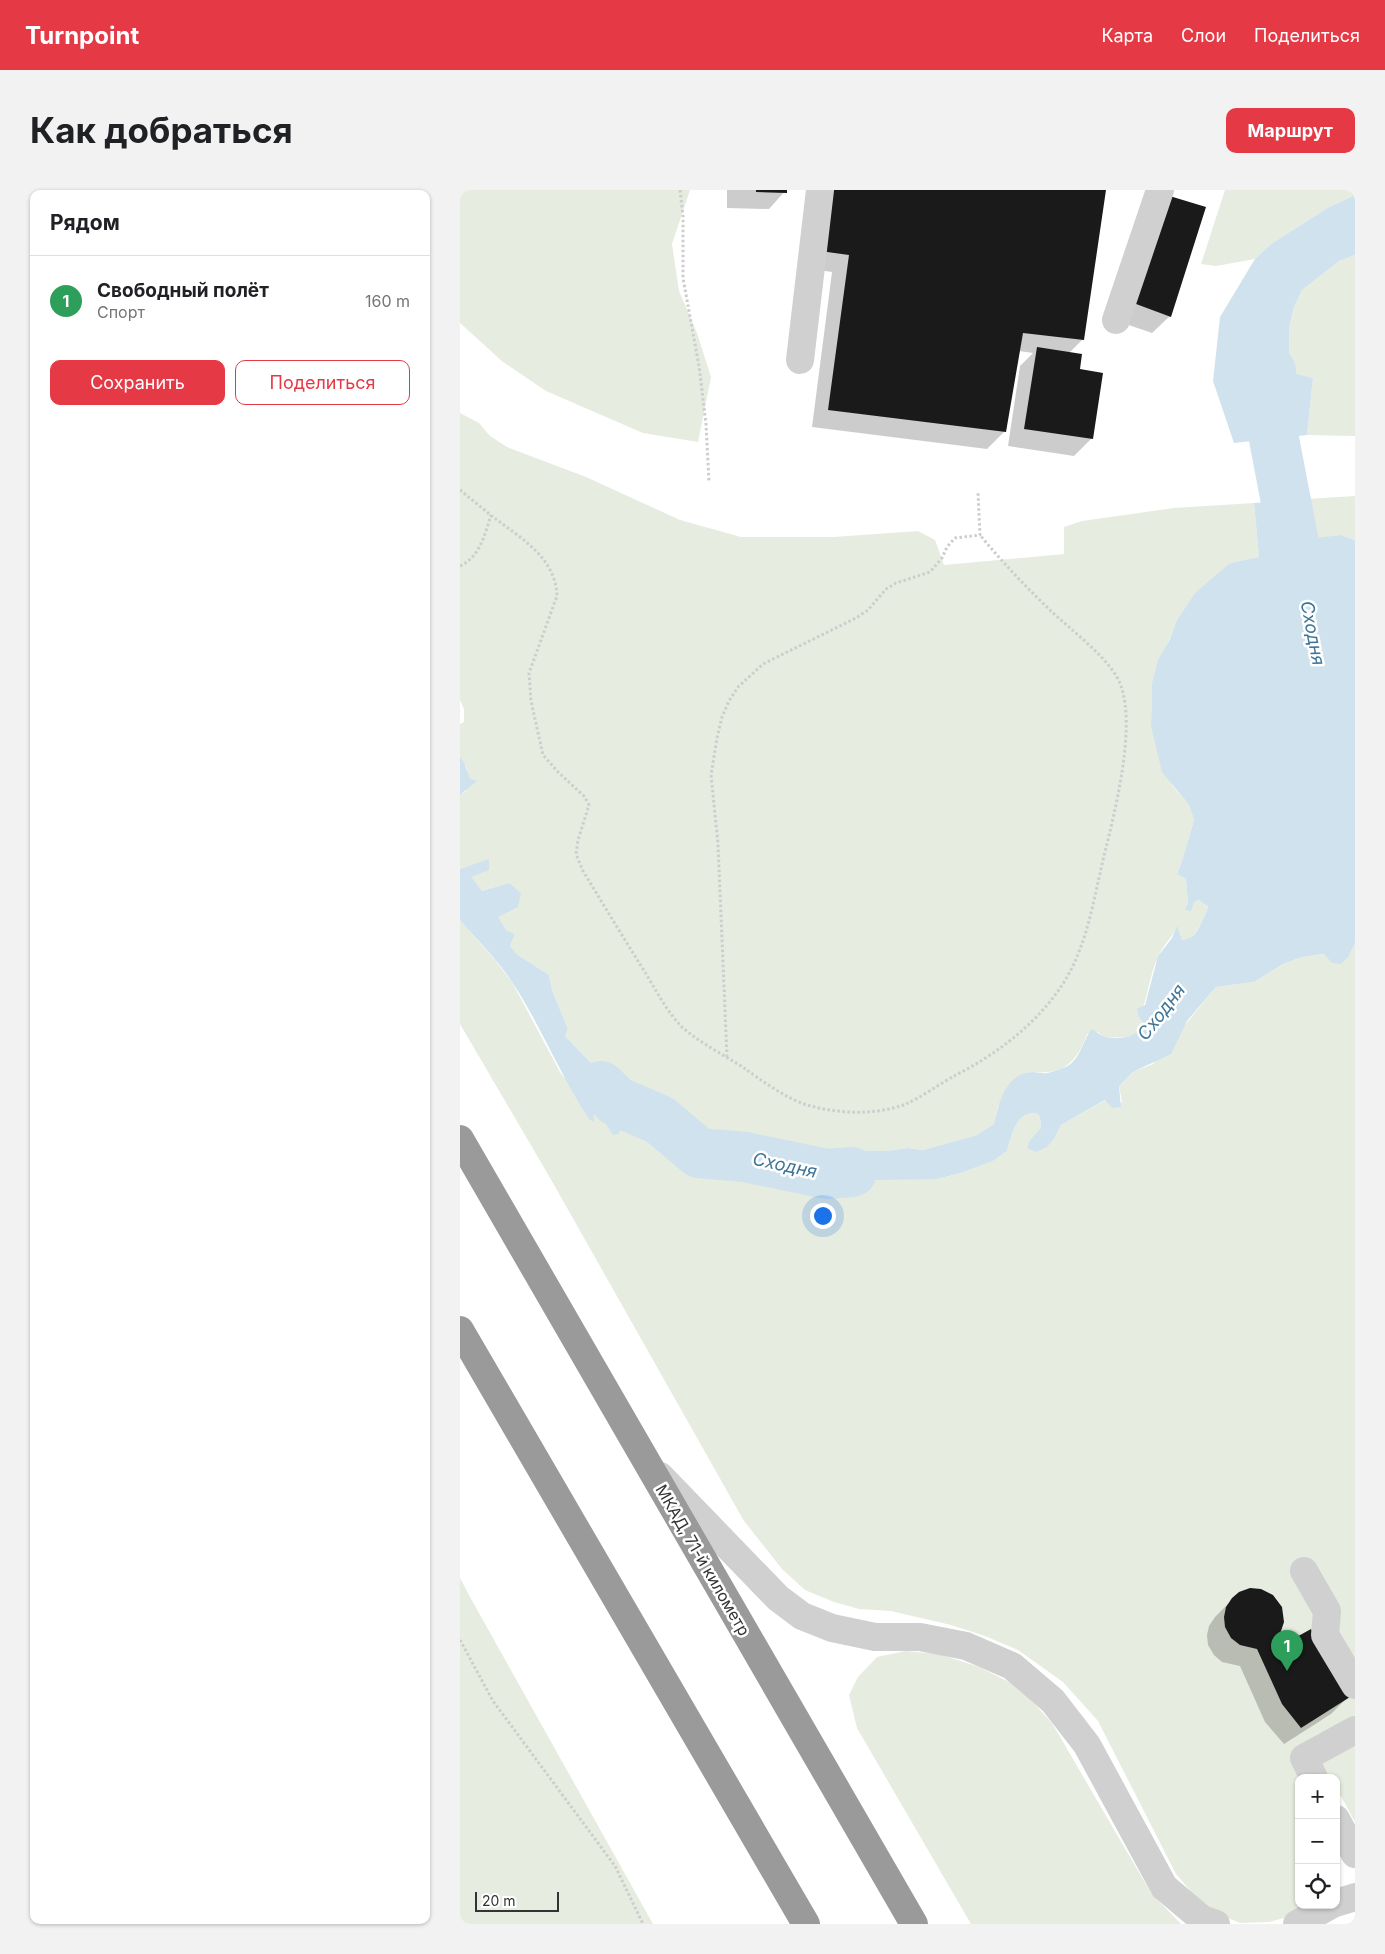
<!DOCTYPE html>
<html lang="ru">
<meta charset="utf-8">
<style>
body{margin:0;font-family:Inter,sans-serif;background:#f2f2f2;color:#202124}
.controls{position:absolute;right:15px;bottom:15px;display:grid;overflow:hidden;border-radius:10px;box-shadow:0 1px 4px #0004}
.controls button{width:45px;height:45px;display:grid;place-items:center;padding:0;border:0;border-bottom:1px solid #e0e0e0;background:#fff;color:#202124;font:25px sans-serif}
.scale{position:absolute;left:15px;bottom:12px;width:84px;box-sizing:border-box;padding-left:5px;border:2px solid #333;border-top:0;font-size:14px;line-height:18px;white-space:nowrap;color:#333;-webkit-text-stroke:4px #fff;paint-order:stroke}
.you{position:absolute;left:362px;top:1025px;width:18px;height:18px;margin:-12px;border:4px solid #fff;border-radius:50%;background:#1a73e8;box-shadow:0 0 0 8px #1a73e833}
.badge{display:grid;place-items:center;width:32px;height:32px;border-radius:50%;background:#e63946;color:#fff;font-size:16px;font-weight:700}
.pin{position:absolute;translate:-50% -41px;filter:drop-shadow(0 1px 2px #0008)}
.pin::after{content:'';position:absolute;top:26px;width:18px;height:15px;background:inherit;clip-path:polygon(0 0,100% 0,50% 100%)}
.list{margin:0;padding:0;list-style:none}
h2{display:flex;justify-content:space-between;align-items:center;height:65px;margin:0;padding:0 20px;font-size:21px}
h2 small{font-size:16px;font-weight:400;color:#757577}
.list li{display:grid;grid-template-columns:32px 1fr auto;gap:15px;align-items:center;box-sizing:border-box;height:90px;padding:0 20px;border-top:1px solid #e0e0e0}
.list b{display:block;font-size:19px;white-space:nowrap}
.list p{margin:0;font-size:16px;white-space:nowrap;color:#757577}
.list em{font-size:16px;font-style:normal;color:#757577}
.actions{display:flex;gap:10px;padding:15px 20px}
.actions a{flex:1;padding:11px 0;border:1px solid #e63946;border-radius:10px;text-align:center;font-size:18px;color:#e63946}
.actions .main{background:#e63946;color:#fff}
.icon{flex:none;width:28px;height:28px;fill:none;stroke:currentColor;stroke-width:2;stroke-linecap:round;stroke-linejoin:round}
.map{position:relative;flex:none;width:895px;height:1734px;overflow:hidden;border-radius:10px}
header{display:flex;align-items:center;gap:30px;box-sizing:border-box;height:70px;padding:0 25px;background:#e63946;color:#fff}
header strong{font-size:24px}
nav{display:flex;gap:28px;margin-inline-start:auto;font-size:18px}
.intro{display:flex;align-items:center;justify-content:space-between;box-sizing:border-box;height:120px;padding:0 30px}
h1{margin:0;font-size:35px}
.button{padding:12px 22px;border-radius:10px;background:#e63946;color:#fff;font-size:18px;font-weight:700}
main{display:flex;gap:30px;padding:0 30px}
aside{flex:1;background:#fff;border-radius:10px;box-shadow:0 1px 4px #0004}
.map>svg:first-child{display:block}
</style>
<header>
<strong>Turnpoint</strong>
<nav><a>Карта</a><a>Слои</a><a>Поделиться</a></nav>
</header>
<div class="intro"><h1>Как добраться</h1><a class="button">Маршрут</a></div>
<main>
<aside>
<h2>Рядом<small></small></h2>
<ul class="list">
<li><span class="badge" style="background:#2e9e5b">1</span><div><b>Свободный полёт</b><p>Спорт</p></div><em>160 m</em></li>
</ul>
<div class="actions"><a class="main">Сохранить</a><a>Поделиться</a></div>
</aside>
<div class="map">
<svg width="895" height="1734" viewBox="0 0 895 1734">
<rect width="100%" height="100%" fill="#fff"/>
<path fill="#e6ecdf" d="M0,0h230l-18,54 7,47 18,42 14,44 -13,65 -55,-9 -97,-42 -43,-29 -43,-39z
M765,0h130v5l-26,12 -58,37 -16,15 -39,7 -15,-2z
M895,65v181l-48,-1 6,-57 -23,-6 -1,-44 5,-21 8,-17 37,-29z
M0,223l19,10 11,13 17,11 79,30 94,43 61,17h93l84,-6 17,9 9,25 120,-11v-27l18,-6 92,-13 80,-5 5,54 -29,6 -54,59 -24,61 -1,43 21,59 17,20 5,15 -12,41 -5,13 9,5 2,25 11,-4 9,5c-1,7 -3,10 -6,16 -7,11 -5,16 -20,19l-5,-13c-5,11 -15,19 -19,30 -9,19 -10,41 -19,61l4,4c-4,18 -25,16 -39,15l-6,-5 -11,2c-11,30 -24,41 -57,38l-32,34 -4,18 -17,11 -54,15 -16,-2 -21,3 -38,-1 -8,38 35,-9h62l24,-6 32,-12 14,-10c4,-15 10,-43 31,-37l2,4 1,11 -11,11 25,-3 6,-12 45,-25 6,8 10,-6 -3,-16 14,-14 20,-8 63,-77 38,-5 29,-18 19,-7 23,-3 24,2 6,-13v879l-14,-26 -5,2v-20h-37v127h8l-12,10 -26,7 -29,1 -34,-14 -30,-35 -78,-153 -35,-39 -45,-32 -33,-14 -34,-11 -60,-14 -32,-2 -25,-7 -29,-12 -23,-21 -38,-48 -191,-338 -93,-159v-104l35,40 17,22 48,90 33,42v-4l3,-2 10,14 24,12 16,-10 -5,-25 -31,-16 -45,-47 3,-7 -16,-39 -3,-15 -31,-20 -8,-9 5,-12 -9,-4 -9,-13 12,-34 -27,8 -12,-14 2,-12 -12,4v-74l6,-4c4,-12 3,-24 -6,-34v-33l4,-2v-13l-4,-9z
M895,306v44l-15,-5 -30,5 -4,-41z
M0,1388l10,19 183,327h-193z
M446,1461l33,3 40,13 40,20 33,36 99,170 30,31h-210l-114,-196 -8,-33 9,-18 19,-20z"/>
<path fill="#cfe2ee" d="M895,5v60l-16,6 -37,29 -8,17 -5,21 1,44 23,6 -6,57 -73,8 -21,-62 7,-64 35,-58 16,-15 58,-37z
M846,309l4,40 30,-4 15,5v403l-6,13 -8,8 -9,-1 -8,-9 -22,3 -19,7 -29,18 -38,5 -29,34 -16,33 -38,18 -14,14 2,21 -9,1 -7,-8 -44,25 -6,12 -8,10 -11,5 -9,-4 3,-8 11,-12 -1,-10 -2,-4c-21,-6 -27,22 -31,37l-14,10 -32,12 -24,6 -62,1 -35,8 -53,-4 -5,-17 16,-13 50,-4 38,1 21,-3 16,2 54,-15 17,-11c5,-21 11,-50 38,-52 5,0 10,2 15,1 6,-1 17,-5 22,-8 12,-8 14,-26 23,-36 4,2 9,7 14,8 13,3 33,1 37,-15l-4,-4 -2,-9 8,-4 13,-49 14,-18 5,-12 5,14c15,-3 14,-8 20,-19 3,-6 5,-9 6,-15l-9,-6 -5,2 -3,9 -6,-1 3,-6 -2,-25 -9,-5 5,-13 12,-41 -5,-15 -27,-33 -11,-46 1,-43 6,-23 11,-19 7,-19 19,-29 35,-30 29,-6 -5,-54z
M0,567l4,5 6,17 7,2 -17,14z
M29,669v11l-18,7 11,14 27,-8 12,10 -3,14 -20,10 8,13 9,4 -5,12 8,9 31,20 3,15 16,39 -3,7 45,47 31,16 11,10 8,11 -13,4 1,6 -5,8 -22,-9 -3,5 -5,1 -17,-27 -3,2 1,12 -5,-3c-29,-44 -48,-93 -77,-137 -15,-23 -35,-42 -52,-62v-51z"/>
<path fill="#0003" d="M267,0h59l-17,19 -42,-1z
M353,0h292l-22,149 -14,14 9,17 23,4 -10,65 -17,17 -66,-10 12,-80 13,-13 -14,-2 -14,80 -18,18 -175,-22 20,-155 -29,-4z
M686,22l24,104 -18,17 -41,-14z
M773,1409l39,42 2,10 74,46 -17,17 -47,30 -19,-22 -25,-56 -18,-4 -8,-7 -6,-10 -1,-10 2,-9 6,-9z"/>
<g fill="none" stroke-linecap="round" stroke-linejoin="round">
<path stroke="#cfe2ee" stroke-width="50" d="M811,181l3,68 25,130
M141,896l15,15 44,19 39,33 46,4 82,17 25,-2"/>
</g>
<path fill="#1a1a1a" d="M296,0h31v3l-31,-1z
M368,0h278l-22,150 -61,-7 -17,99 -178,-22 21,-155 -29,-4z
M703,4l43,13 -35,110 -43,-16z
M577,157l45,7 -2,15 23,4 -10,66 -69,-10z
M790,1398l11,1 12,6 9,12 2,15 -4,12 -7,8 2,7 36,-20 39,68 -49,31 -19,-24 -25,-55 -17,-4 -9,-7 -6,-11 -1,-10 2,-10 6,-9 7,-6z"/>
<g fill="none" stroke-linecap="round" stroke-linejoin="round">
<path stroke="#cdcdcd" stroke-width="3" stroke-dasharray="2.5 2.5" stroke-linecap="butt" d="M220,0l3,26v62l16,88 7,58 3,58
M0,300c11,9 22,18 33,27 28,21 63,41 64,79l-28,77 2,28 12,54 16,18 25,23 5,9 -11,35 -2,14 7,17c20,33 40,66 60,98 12,19 23,42 39,58 18,16 42,28 62,41 17,12 40,29 60,36 32,10 70,12 102,0 14,-6 35,-21 50,-29 43,-22 86,-55 111,-98 21,-36 27,-80 37,-121 11,-45 32,-127 17,-170 -8,-25 -50,-56 -70,-75 -25,-24 -49,-49 -71,-76
M0,376c20,-9 25,-32 31,-51
M267,867l-9,-213 -7,-69 6,-37 5,-21 7,-16 9,-14 25,-23 93,-46 12,-8 18,-21 10,-6 34,-11 12,-14 5,-11 8,-9 25,-3 -2,-43
M0,1450l33,61 122,165 28,58"/>
<path stroke="#d0d0d0" stroke-width="28" d="M656,130l44,-130
M340,170l20,-170
M200,1286l118,122 24,18 30,12 43,9h45l46,9 46,20 41,35 34,44 77,142 38,32 14,5
M844,1381l23,40 -2,24 30,50
M854,1588l-10,-20 51,-28
M876,1629l19,35
M876,1713l19,-6
M837,1734l34,-19"/>
<path stroke="#9a9a9a" stroke-width="28" d="M0,949l454,785
M0,1140l346,594"/>
</g>
<g text-anchor="middle" dominant-baseline="central" stroke-width="5" stroke-linejoin="round" paint-order="stroke">
<g font-size="16" fill="#333" stroke="#fff">
<text transform="translate(243 1370) rotate(60)">МКАД, 71-й километр</text>
</g>
<g font-size="18" font-style="italic" fill="#3f7597" stroke="#fff">
<text transform="translate(853 443) rotate(79)">Сходня</text>
<text transform="translate(701 822) rotate(-52)">Сходня</text>
<text transform="translate(325 975) rotate(12)">Сходня</text>
</g>
</g>
</svg>
<div class="controls">
<button>+</button>
<button>−</button>
<button><svg class="icon" aria-label="locate" viewBox="0 0 24 24"><circle cx="12" cy="12" r="6"/><path d="M12 2v4M12 18v4M2 12h4M18 12h4"/></svg></button>
</div>
<div class="scale">20 m</div>
<div class="you"></div>
<div class="pin badge" style="left:827px;top:1481px;background:#2e9e5b">1</div>
</div>
</main>
